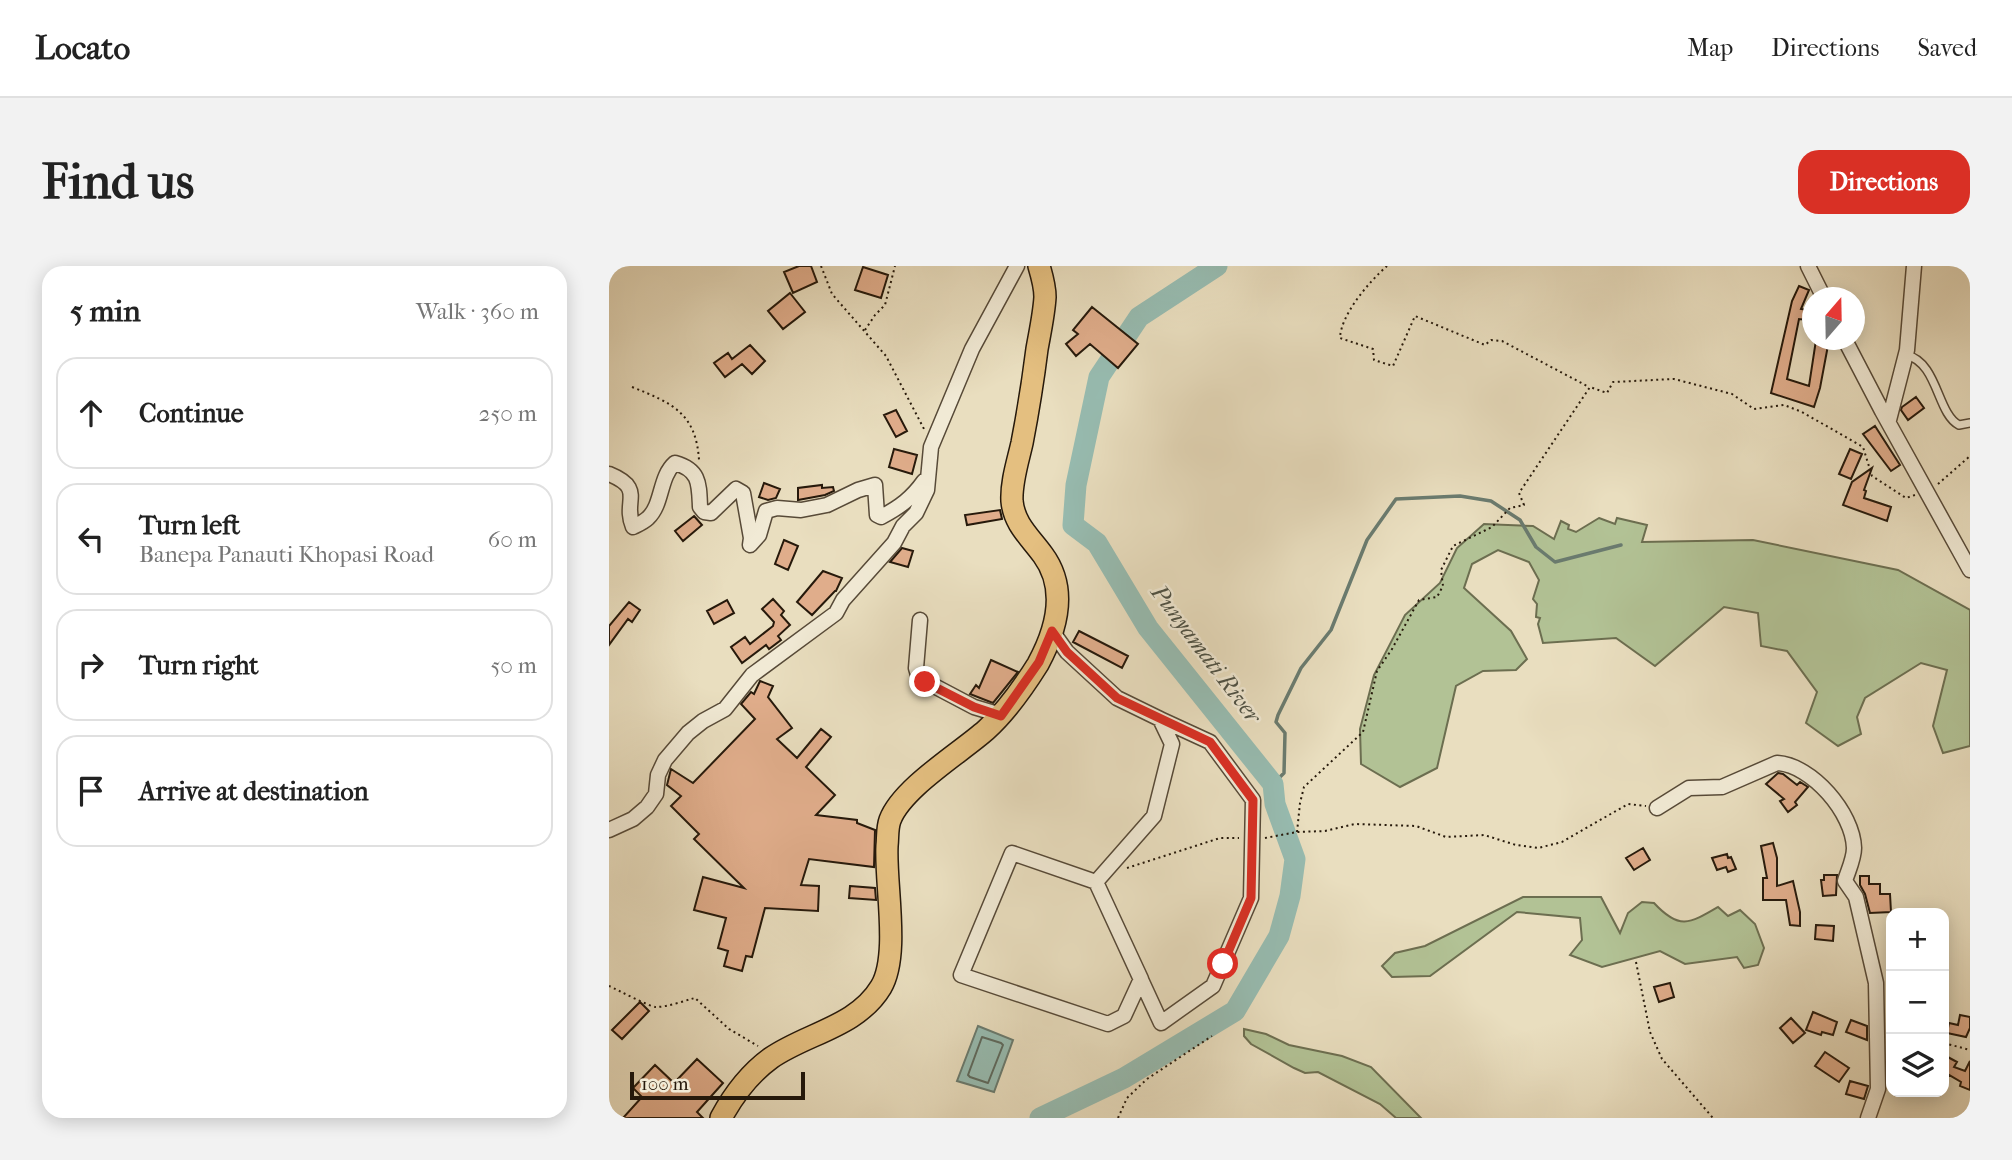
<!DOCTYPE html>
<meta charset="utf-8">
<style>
body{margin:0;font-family:"IM FELL French Canon",serif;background:#f2f2f2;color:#222}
.controls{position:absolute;right:21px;bottom:21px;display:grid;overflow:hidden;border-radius:14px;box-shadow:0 4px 18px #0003}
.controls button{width:63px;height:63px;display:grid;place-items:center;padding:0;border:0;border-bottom:2px solid #e0e0e0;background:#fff;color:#222;font:35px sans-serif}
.compass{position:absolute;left:1193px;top:21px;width:63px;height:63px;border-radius:50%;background:#fff;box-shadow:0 4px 18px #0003;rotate:20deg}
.scale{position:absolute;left:21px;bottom:18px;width:175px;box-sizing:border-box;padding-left:7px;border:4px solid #26190b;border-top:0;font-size:19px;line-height:24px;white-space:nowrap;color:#26190b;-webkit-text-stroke:5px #f1ead5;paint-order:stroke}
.stop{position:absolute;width:21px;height:21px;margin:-16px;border:5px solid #d93025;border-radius:50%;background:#fff}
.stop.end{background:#d93025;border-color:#fff;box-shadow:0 2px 7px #0008}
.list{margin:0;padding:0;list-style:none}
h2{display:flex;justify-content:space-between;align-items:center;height:91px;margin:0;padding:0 28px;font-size:30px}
h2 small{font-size:23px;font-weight:400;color:#767676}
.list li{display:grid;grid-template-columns:46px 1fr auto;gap:21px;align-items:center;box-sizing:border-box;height:112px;margin:0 14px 14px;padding:0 14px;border:2px solid #e0e0e0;border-radius:21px}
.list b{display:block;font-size:26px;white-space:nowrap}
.list p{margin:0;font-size:23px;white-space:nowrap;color:#767676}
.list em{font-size:23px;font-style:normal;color:#767676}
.icon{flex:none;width:38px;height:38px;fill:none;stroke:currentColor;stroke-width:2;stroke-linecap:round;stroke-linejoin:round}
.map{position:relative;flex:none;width:1361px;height:852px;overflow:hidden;border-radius:21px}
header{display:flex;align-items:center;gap:42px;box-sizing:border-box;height:98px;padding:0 35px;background:#fff;border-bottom:2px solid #e0e0e0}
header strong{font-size:33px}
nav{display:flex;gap:38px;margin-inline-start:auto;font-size:24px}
.intro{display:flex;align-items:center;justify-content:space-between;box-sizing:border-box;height:168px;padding:0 42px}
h1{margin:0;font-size:49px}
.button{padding:18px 32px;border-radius:21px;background:#d93025;color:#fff;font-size:24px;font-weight:700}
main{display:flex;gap:42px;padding:0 42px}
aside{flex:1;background:#fff;border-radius:21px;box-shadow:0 4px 18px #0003}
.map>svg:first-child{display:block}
</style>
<header>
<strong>Locato</strong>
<nav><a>Map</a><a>Directions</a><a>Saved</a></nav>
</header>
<div class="intro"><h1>Find us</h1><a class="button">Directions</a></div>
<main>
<aside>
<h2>5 min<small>Walk · 360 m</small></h2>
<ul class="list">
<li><svg class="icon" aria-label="ahead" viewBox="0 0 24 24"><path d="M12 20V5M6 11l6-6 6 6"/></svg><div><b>Continue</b></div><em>250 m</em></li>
<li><svg class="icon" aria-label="left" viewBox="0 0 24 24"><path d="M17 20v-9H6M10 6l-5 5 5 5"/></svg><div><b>Turn left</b><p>Banepa Panauti Khopasi Road</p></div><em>60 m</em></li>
<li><svg class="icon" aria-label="right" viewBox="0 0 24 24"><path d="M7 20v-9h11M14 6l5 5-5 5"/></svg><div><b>Turn right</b></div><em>50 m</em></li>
<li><svg class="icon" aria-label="arrive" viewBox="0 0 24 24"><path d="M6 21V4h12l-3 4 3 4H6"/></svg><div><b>Arrive at destination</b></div></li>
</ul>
</aside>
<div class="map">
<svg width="1361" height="852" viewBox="0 0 1361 852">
<rect width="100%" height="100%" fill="#e9debf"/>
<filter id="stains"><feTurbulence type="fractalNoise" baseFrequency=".00286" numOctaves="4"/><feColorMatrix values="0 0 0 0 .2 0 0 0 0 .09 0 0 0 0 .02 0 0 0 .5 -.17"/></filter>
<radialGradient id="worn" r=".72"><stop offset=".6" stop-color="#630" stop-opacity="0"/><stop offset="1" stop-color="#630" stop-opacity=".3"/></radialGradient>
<path fill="#b2c295" stroke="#6c6e50" stroke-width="2" d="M990,252l16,6 2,-6 30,7 -5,17 111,-2 145,30 72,40v136l-27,7 -10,-27 14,-56 -26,-7 -56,35 -8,19 4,17 -23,12 -32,-23 11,-31 -30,-41 -26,-5 -3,-33 -34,-6 -69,59 -39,-28 -73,5 -5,-19 2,-6 -4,-1 1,-13 -4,-5 6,-19 -10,-18 -31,-12 -26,14 -8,24 47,43 16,28 -11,11 -33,1 -27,15 -19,82 -37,19 -39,-23 -1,-35 14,-54 31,-60 35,-32 17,-35 27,-24 49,2 21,13 7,-18 8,4 -1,4 8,3z
M914,631h78l19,36 8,-20 14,-11 12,1c25,27 35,21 64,4l10,9 12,-6 15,14 9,24 -6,17 -14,3 -7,-11 -52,7 -25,-13 -58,16 -32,-12 12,-15 -2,-22 -63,-6 -87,64 -38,1 -10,-11 13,-13 30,-7z
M635,763l22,5 23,11 53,11 29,11 50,51h-25l-16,-14 -62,-32 -13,1 -11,-5 -43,-24 -7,-8z"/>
<path fill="#97bcb1" stroke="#6a7b6f" stroke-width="2" d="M369,760l35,14 -19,52 -37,-11z"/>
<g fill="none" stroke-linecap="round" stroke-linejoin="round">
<path stroke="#5e6a5e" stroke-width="2" d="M373,771l19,6 2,2 -15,38 -18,-6 -2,-2z"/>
<path stroke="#6a7b6f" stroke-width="3.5" d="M664,518l11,-11 1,-40 -9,-11 2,-7 23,-47 30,-38 36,-90 29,-41 64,-3 31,5 29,19 16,27 19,15 66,-17"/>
<path stroke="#97bcb1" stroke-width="21" d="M431,852l84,-40 111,-67 44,-75 11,-40 5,-37 -20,-55 -2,-20 -125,-156 -51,-85 -24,-18 3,-40 23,-108 40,-60 78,-51"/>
</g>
<path fill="#e0ad8b" stroke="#26190b" stroke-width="2" d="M190,0h12l6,16 -24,11 -9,-21z
M254,1l25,8 -7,23 -26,-8z
M1190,20l10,4 -8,19 7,1 -1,10 -8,-1 -12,60 22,7 7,-46h13l-9,48 -6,19 -43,-14 21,-92z
M181,27l15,19 -22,17 -15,-18z
M483,41l46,37 -20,24 -28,-24 -14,12 -10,-12 12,-10 -5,-4z
M141,79l15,16 -13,13 -10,-10 -17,13 -11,-14 14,-10 4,6z
M1307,131l8,11 -16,12 -7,-10 1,-3z
M287,144l11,21 -11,6 -12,-22z
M1266,160l25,39 -9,6 -28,-37z
M285,183l23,6 -5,19 -23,-7z
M1241,183l12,5 -11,25 -12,-5z
M1263,202l-8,22 2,1 -2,7 27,9 -4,14 -44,-16 9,-23z
M155,217l16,6 -4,9 -8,2 -9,-3z
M213,219v3l11,-1 1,4 -9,4 -27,5v-12z
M391,244l2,9 -35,6 -2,-10z
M85,250l8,9 -19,16 -8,-10z
M175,274l14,6 -10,24 -13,-6z
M293,282l11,3 -5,16 -18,-5z
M214,305l19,7 -6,13h-1l-23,24 -15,-13z
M164,333l11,12 -3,4 9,10 -12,11 3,4 -12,9 -3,-4 -24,18 -11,-16 14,-10 5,7 23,-18 1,-4 -12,-13z
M118,334l7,13 -20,11 -7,-13z
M20,336l11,8 -8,12 -4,-3 -19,26v-19z
M470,365l49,25 -6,12 -49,-26z
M382,394l27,12 -25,31 -23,-9 6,-9 3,3z
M151,415l13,5 -5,11 24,31 -15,11 20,19 24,-29 10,8 -25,30 29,28 -19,20 41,5v3l18,7 -1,37 -65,-8 -8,26 18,1 -1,25 -53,-3 -13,49 -6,-1 -4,15 -18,-5 4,-15 -10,-3 8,-30 -32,-8 9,-33 41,11 -50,-49 5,-5 -28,-28 10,-10 -14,-11 4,-16 22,14 62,-64 -14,-15 10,-12 3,2z
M1169,507l5,1 14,11 3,-3 8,5 -13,15 2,3 -9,7 -8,-11 4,-2 -18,-15z
M1164,577l4,15v28l16,-5 7,31v14l-10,-1 -4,-25h-23v-22h4l-6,-32z
M1034,582l7,12 -16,10 -8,-12z
M1118,588l1,4 3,-1 5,12 -8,3 -2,-5 -9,3 -5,-12z
M1215,609h13l-1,20 -13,1 -2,-16h3z
M1251,610h9v8h11v10h10l1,18 -21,1 -5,-19 -5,-9z
M241,620l25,2 1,12 -27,-2z
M1207,659l18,1 -1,15 -18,-2z
M1061,717l4,14 -15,5 -5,-15z
M31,736l9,9 -27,28 -10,-9z
M1204,746l24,10 -4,13 -11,-3 -1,3 -15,-5z
M1351,749l10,2v11l-4,9 -19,-4 2,-10 9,2z
M1182,752l14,15 -12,10 -13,-15z
M1242,754l16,6v14l-21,-8z
M1216,786l24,16 -10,14 -24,-16z
M1335,789l13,7 -3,5 11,4 5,-10v29l-10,-4 1,-4 -12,-7 -5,9z
M88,793l26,24 -26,29 6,6h-80l19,-21 -9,-9 22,-23 19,18z
M1241,815l18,5 -4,13 -18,-5z"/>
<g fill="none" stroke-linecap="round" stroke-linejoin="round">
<defs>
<path id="service" d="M1297,89c32,7 31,59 53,70l11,-2"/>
<path id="minor" d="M1199,0l16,32
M1236,74l37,71 88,159
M1280,154l18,-70 7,-84
M0,208c37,15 13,27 24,53 4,-2 11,-5 15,-9 15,-14 11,-41 27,-55 25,7 24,21 25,44l4,5 7,1 25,-24 7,4 8,45 -1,7 9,-10 7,-24 11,-3 24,2 26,-5 31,-15 17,-5 2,30 4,2c19,-10 31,-19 43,-36
M311,354l-4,48 3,10 55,29 27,8
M443,365l15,21 50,46 43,21 12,25 -18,72 -58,66 -84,-29 -51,122 147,49 16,-8 17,-37 -45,-97 65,141 52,-37 38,-88 2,-98 -43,-58 -50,-23
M1048,542l32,-20 33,-1 55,-24c35,2 76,50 77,85 0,11 -6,23 -9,33l11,16 20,86 2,106 -10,29
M0,564l24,-11 14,-12 9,-13 2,-19 7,-15 23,-27 15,-12 22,-12 27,-34 84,-62 7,-13 51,-57 9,-17 13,-13 11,-23 4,-43 41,-98 45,-83"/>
<path id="primary" d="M112,852c13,-24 28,-44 50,-60 36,-25 86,-31 110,-71 19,-32 4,-103 6,-141 1,-9 0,-18 3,-26 12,-32 70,-67 96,-90 21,-19 37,-42 52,-66 19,-35 30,-75 5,-109 -13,-18 -29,-31 -31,-54 -1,-19 6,-40 10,-58 6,-31 11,-62 15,-94 3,-17 7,-35 8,-52 0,-11 -3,-21 -6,-31"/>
</defs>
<use href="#service" stroke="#574a38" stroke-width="10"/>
<use href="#minor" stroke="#574a38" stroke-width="17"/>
<use href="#primary" stroke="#26190b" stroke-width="24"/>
<path stroke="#26190b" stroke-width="2" stroke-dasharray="2 3.5" stroke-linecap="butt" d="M212,0l11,28 54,62 38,73
M778,0c-18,16 -46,48 -47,72l33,11 1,11 19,6 22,-50 70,29 6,-5 11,1 87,46
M256,64l10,-15 10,-10 10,-39
M23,121c40,16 64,26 67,73
M1329,218l32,-28
M688,566l3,-29 4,-16 59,-55 14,-61 15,-22 27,-49 18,-3 6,-11 -2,-16 12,-24 39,-19 18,-19 14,-3 -5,-12 71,-106 17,6 6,-11 61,-3 58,15 22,15 30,-4 18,7 61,35 9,29 34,22 9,-3
M656,572l32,-6 28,-1 30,-7 61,2 30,11 38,-2 32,10 22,3 24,-6 66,-38 18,2
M518,602l93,-30h19
M1027,696l14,70 12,27 51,59
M0,720c9,4 41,21 47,21 12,0 27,-6 39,-9l34,31 29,17
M1335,777l26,7
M509,852l9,-20 20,-19 65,-43"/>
<use href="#service" stroke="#f1ead5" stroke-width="7"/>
<use href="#minor" stroke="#f1ead5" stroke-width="14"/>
<use href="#primary" stroke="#e4bf80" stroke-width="21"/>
</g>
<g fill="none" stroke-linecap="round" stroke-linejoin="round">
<path stroke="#d93025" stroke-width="9" d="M316,416l49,25 27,9 38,-54 13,-31 15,21 50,46 93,44 43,58 -2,98 -28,66"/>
</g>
<g text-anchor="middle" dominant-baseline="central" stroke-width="5" stroke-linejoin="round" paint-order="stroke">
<g font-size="23" font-style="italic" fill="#4e5245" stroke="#f1ead5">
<text transform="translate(597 388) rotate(53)">Punyamati River</text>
</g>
</g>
<rect width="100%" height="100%" filter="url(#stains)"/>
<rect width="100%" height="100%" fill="url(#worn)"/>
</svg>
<div class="controls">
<button>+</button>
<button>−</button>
<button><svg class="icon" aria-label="layers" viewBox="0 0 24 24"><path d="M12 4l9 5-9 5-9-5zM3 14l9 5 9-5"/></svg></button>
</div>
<svg class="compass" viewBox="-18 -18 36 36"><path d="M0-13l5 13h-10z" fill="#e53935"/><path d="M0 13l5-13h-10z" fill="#767676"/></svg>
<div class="scale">100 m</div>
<div class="stop" style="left:614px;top:698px"></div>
<div class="stop end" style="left:316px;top:416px"></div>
</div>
</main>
